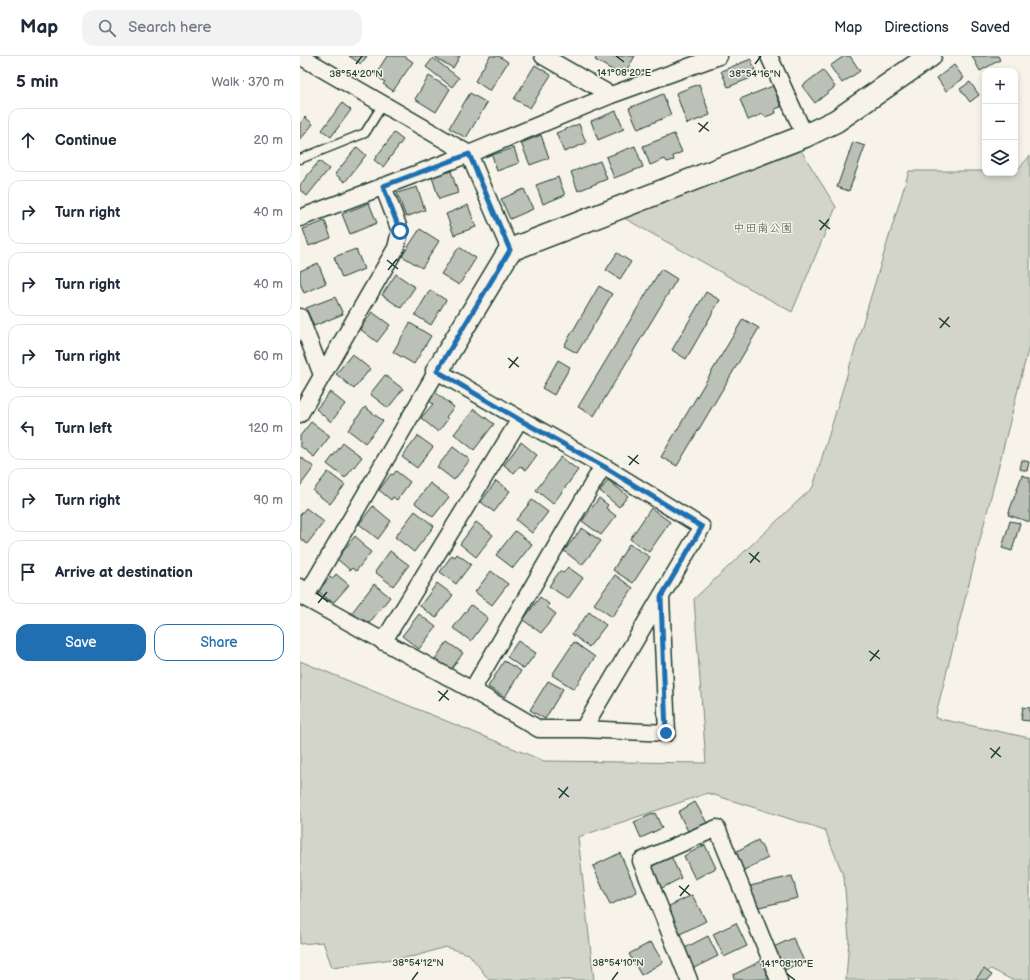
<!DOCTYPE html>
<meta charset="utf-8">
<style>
body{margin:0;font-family:"Balsamiq Sans","Klee One",sans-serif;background:#f2f2f3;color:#1f2937}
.controls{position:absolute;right:12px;top:12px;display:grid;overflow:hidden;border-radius:8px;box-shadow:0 2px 6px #0003}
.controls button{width:36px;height:36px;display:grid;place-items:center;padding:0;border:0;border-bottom:1px solid #e0e1e3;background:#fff;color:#1f2937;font:20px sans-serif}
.stop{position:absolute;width:12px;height:12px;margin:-9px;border:3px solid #1f6fb2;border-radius:50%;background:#fff}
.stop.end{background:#1f6fb2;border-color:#fff;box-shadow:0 1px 4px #0008}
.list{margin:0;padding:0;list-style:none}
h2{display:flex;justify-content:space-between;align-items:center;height:52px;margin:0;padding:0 16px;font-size:17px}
h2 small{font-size:13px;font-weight:400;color:#747a83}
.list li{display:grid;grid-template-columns:26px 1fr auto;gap:12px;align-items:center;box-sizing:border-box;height:64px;margin:0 8px 8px;padding:0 8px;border:1px solid #e0e1e3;border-radius:12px}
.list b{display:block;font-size:15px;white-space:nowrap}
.list em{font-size:13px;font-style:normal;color:#747a83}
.actions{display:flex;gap:8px;padding:12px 16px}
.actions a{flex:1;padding:9px 0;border:1px solid #1f6fb2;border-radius:12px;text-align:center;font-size:14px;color:#1f6fb2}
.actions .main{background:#1f6fb2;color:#fff}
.icon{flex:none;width:22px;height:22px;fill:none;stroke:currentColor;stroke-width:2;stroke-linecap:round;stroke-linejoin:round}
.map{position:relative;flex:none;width:730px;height:924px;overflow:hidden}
header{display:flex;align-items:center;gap:24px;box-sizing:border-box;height:56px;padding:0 20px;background:#fff;border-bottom:1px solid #e0e1e3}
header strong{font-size:19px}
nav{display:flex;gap:22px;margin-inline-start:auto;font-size:14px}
.search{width:280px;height:36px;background:#f2f2f3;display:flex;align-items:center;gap:10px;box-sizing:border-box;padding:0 14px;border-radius:12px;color:#747a83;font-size:15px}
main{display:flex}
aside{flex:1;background:#fff}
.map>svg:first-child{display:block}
</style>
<header>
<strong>Map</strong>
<div class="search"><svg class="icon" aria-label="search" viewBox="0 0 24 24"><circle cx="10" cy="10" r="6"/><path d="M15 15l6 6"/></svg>Search here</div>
<nav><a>Map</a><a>Directions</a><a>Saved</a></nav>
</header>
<main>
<aside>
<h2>5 min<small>Walk · 370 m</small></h2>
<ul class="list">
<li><svg class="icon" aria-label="ahead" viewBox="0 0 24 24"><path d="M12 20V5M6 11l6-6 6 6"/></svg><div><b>Continue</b></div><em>20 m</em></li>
<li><svg class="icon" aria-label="right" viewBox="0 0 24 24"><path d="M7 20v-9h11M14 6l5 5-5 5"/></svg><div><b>Turn right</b></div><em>40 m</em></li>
<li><svg class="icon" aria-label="right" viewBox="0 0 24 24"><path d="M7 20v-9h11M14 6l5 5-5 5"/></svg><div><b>Turn right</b></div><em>40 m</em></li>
<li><svg class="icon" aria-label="right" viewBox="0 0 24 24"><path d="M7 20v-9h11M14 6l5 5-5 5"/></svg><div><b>Turn right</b></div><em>60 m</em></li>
<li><svg class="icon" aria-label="left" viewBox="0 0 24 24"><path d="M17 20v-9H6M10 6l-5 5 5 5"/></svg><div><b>Turn left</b></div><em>120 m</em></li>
<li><svg class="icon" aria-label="right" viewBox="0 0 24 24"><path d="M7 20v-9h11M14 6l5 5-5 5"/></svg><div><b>Turn right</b></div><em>90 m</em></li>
<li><svg class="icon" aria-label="arrive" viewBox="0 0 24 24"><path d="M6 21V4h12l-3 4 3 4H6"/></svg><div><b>Arrive at destination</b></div></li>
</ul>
<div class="actions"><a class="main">Save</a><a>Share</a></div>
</aside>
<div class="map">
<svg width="730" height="924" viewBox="0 0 730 924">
<rect width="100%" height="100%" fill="#f7f3e8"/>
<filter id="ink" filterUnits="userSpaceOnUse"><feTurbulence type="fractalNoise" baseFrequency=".025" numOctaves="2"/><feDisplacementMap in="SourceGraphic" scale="8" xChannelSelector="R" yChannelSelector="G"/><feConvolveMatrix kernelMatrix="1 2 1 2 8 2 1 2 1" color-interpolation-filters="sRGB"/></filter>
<g filter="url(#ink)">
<path fill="#d3d5ca" stroke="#79897f" d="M500,93l36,58 -44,105 -168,-94z
M730,100v186l-95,376 95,20v242h-18l-21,-11 -14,11h-131l3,-41 -5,-62 -19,-47 -117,-37 -130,44 16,143h-105l-20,-26 -24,-7 -29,9 -84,11 -9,-25 -23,2v-283l244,100 162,2 -12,-164 119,-112 96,-316h76v2h30v-3h2z"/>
<path fill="#bbc1b6" stroke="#1f3d34" d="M49,0h18l-6,8z
M87,0h17l9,6 -20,29 -10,-7 2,-2 -10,-7z
M137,0h23l-7,12 -17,-10z
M190,0h9l9,6 -18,29 -15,-10z
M297,0h38l-12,20 -28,-16z
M544,0h6l10,15 -18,12 -12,-17z
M672,0h26l2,4 -20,11z
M133,2l26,20 -7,9 -26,-20z
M451,3l4,11 -6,2 2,6 -23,9 -7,-16z
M235,9l16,10 -21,33 -16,-9z
M654,9l10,13 -18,13 -9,-13z
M523,14l12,17 -20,16 -13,-17z
M129,20l21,13 -14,23 -21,-13z
M670,26l9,13 -9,7 -10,-13z
M399,28l11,31 -23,9 -11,-31z
M473,30l8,21 -6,2 1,4 -11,4 -2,-3 -15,6 -8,-21z
M170,37l17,10 -21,35 -17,-10z
M363,38l8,21 -33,14 -9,-21z
M42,47l9,7 -20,27 -9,-7z
M316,55l8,18 -26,11 -7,-19z
M5,61l8,7 -13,16v-16z
M279,68l7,19 -22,9 -8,-19z
M94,77l9,7 -20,27 -9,-7z
M374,78l8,18 -9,4 1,4 -7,2 -2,-3 -15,6 -7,-19z
M241,79l8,23 -19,7 -9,-22z
M553,86l12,4 -16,45 -12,-4z
M335,90l8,21 -29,11 -8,-21z
M57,91l9,8 -21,27 -10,-8z
M214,92l5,15 -22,8 -5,-16z
M19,105l10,8 -22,27 -7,-6v-5z
M300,105l7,18 -29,12 -7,-19z
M151,115l7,22 -19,6 -7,-22z
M258,121l7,18 -22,9 -7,-19z
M117,131l8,23 -19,7 -9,-24z
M224,133l9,20 -23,10 -9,-20z
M69,147l8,20 -27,11 -8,-20z
M168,149l8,22 -22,8 -8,-21z
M25,165l6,17 -22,8 -6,-17z
M120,173l19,12 -17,27 -20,-12z
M159,191l17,11 -17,27 -18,-11z
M56,193l8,20 -22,9 -8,-21z
M317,197l14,9 -11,17 -14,-9z
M18,207l8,20 -22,10 -4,-10v-12z
M361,213l16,10 -83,137 -16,-9z
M96,218l19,13 -14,21 -19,-13z
M299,230l13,8 -35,59 -13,-7z
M130,234l16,10 -15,25 -16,-10z
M406,236l14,8 -34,59 -14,-9z
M35,241l8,17 -29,12 -8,-18z
M72,256l18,13 -13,17 -17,-13z
M443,263l16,9 -82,138 -16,-9z
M110,267l21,13 -17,28 -21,-12z
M52,298l18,15 -16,20 -18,-15z
M258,304l12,7 -16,28 -12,-7z
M85,319l18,14 -15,19 -18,-14z
M30,336l15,12 -14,18 -15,-13z
M135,336l19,15 -8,10 2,2 -10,13 -17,-14 12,-14 -5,-4z
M65,351l18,14 -18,22 -17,-13z
M174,353l20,15 -20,26 -20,-16z
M11,366l19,14 -16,21 -14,-11v-10z
M118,380l15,11 -16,21 -15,-11z
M221,386l16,13 -11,15 -6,-4 -6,7 -10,-8z
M43,387l19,14 -17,21 -18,-14z
M153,391l17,13 -16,20 -17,-13z
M0,401l14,10 -14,19z
M261,401l17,13 -25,34 -17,-14z
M722,404l7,2 -2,9 -7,-2z
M96,415l14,11 -13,18 -4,-3 -2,3 -12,-10 12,-16 2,1z
M28,416l17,13 -15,19 -17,-13z
M722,419l8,3v44l-22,-7z
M308,424l20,16 -9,11 -19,-16z
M196,425l14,10 -16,21 -13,-10z
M130,427l19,14 -16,20 -18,-14z
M299,442l9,7 -2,3 10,8 -15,19 -19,-14z
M232,444l16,12 -16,21 -16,-13z
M73,450l18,15 -13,18 -19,-15z
M6,452l18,14 -17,22 -7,-6v-23z
M351,452l19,14 -21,30 -19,-13z
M115,455l19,15 -20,26 -19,-15z
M710,465l10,2 -8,28 -10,-3z
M176,466l17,13 -17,22 -16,-13z
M282,472l19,13 -19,24 -18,-14z
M215,475l17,13 -19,24 -17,-13z
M55,480l8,7 -1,2 9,7 -15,19 -4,-3 -2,2 -13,-11z
M329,488l21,13 -17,26 -20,-13z
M90,495l19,14 -16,21 -18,-14z
M157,498l14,10 -15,20 -16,-12 12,-17 3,2z
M268,511l15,11 -15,21 -19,-13 11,-15 3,2z
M191,515l17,13 -16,21 -17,-13z
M36,518l13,11 -15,17 -4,-2v1l-12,-10 12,-14 2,2z
M315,519l18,13 -21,29 -18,-13z
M137,527l16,12 -17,23 -16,-12z
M74,528l16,13 -24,30 -16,-12z
M240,541l9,7 -2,3 9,7 -15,19 -18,-13z
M171,549l17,13 -17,23 -18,-13z
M289,556l17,13 -17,22 -17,-13z
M119,558l17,13 -17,22 -17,-13z
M218,585l18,12 -12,16 -17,-12z
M147,586l16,11 -16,22 -15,-12z
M274,586l21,15 -21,32 -22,-14z
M204,605l17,10 -16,26 -17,-10z
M248,625l15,8 -18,30 -15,-9z
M723,651l7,1v13l-9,-1z
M395,746l12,21 -18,10 -11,-21z
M355,757l7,15 -21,10 -7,-16z
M458,784l10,18 -26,13 -9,-18z
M405,789l11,23 -21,11 -11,-23z
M320,797l17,39 -27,13 -17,-39z
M371,800l10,22 -21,11 -10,-23z
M492,820l6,22 -43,10 -5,-22z
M392,839l14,26 -28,14 -13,-27z
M436,867l11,23 -23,11 -11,-23z
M408,880l10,20 -26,13 -9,-20z
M493,882l11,23 -26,12 -11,-23z
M351,886l12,20 -22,13 -12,-21z
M461,905l8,18 -34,1 -2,-5z
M684,913l8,6 -4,5h-13z"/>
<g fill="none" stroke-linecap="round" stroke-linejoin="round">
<defs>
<path id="lane" d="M0,103l65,-26 18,-29"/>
<path id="street" d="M0,0l169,98 41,96
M243,0l68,39
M469,0l36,80
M0,162l169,-64 142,-59 108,-39
M0,261l22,58
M0,358l96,-166 4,-17 -17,-45
M0,531l5,11 167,92 67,39h44l119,-202 -99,-61 -83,-47 -83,-48 -132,227
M83,586l137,-223
M172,634l131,-224
M283,673l84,4 -6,-136
M389,924l-48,-119 76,-33 62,152"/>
<path id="secondary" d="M137,315l73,-121 295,-114 31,-15 94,-65"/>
</defs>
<use href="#lane" stroke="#1f3d34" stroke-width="11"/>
<use href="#street" stroke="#1f3d34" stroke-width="19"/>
<use href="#secondary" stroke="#1f3d34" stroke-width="25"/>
<use href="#lane" stroke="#f7f3e8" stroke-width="8"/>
<use href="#street" stroke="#f7f3e8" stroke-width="16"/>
<use href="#secondary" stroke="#f7f3e8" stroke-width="22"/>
</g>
</g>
<g fill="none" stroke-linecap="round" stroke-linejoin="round" filter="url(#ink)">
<path stroke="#1f6fb2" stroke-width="5" d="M100,175l-17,-45 86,-32 41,96 -73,121 83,49 83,46 99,61 -41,70 5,136"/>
</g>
<path fill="none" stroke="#1f3d34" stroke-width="1.5" d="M316,0l8,6M56,8l6,-8M455,8l6,-8M398,67l11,8M399,76l9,-10M519,164l11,9M520,174l9,-11M87,204l11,9M88,214l9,-11M639,262l11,9M640,272l9,-11M208,302l11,9M209,312l9,-11M328,400l11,8M329,409l9,-10M449,497l11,9M450,507l9,-11M17,537l11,9M18,547l9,-11M569,595l11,8M570,605l9,-11M138,635l11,9M139,645l9,-11M690,692l11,9M691,702l9,-11M258,732l11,9M259,742l9,-11M379,830l11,9M380,840l9,-11M487,918l8,6M112,924l6,-8M312,924l6,-8"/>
<g text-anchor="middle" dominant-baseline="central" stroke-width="3" stroke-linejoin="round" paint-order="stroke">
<g font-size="12" fill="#435b52" stroke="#f7f3e8">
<text x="463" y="172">中田南公園</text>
</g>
</g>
<g font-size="10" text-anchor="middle" fill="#1f3d34" stroke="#f7f3e8" stroke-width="3" stroke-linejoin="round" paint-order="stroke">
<text x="324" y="20">141°08'20"E</text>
<text x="56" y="21">38°54'20"N</text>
<text x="455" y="21">38°54'16"N</text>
<text x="118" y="910">38°54'12"N</text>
<text x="318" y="910">38°54'10"N</text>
<text x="487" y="911">141°08'10"E</text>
</g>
</svg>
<div class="controls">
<button>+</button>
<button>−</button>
<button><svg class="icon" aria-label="layers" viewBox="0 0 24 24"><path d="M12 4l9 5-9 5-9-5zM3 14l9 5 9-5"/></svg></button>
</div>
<div class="stop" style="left:100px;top:175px"></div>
<div class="stop end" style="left:366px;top:677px"></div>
</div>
</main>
